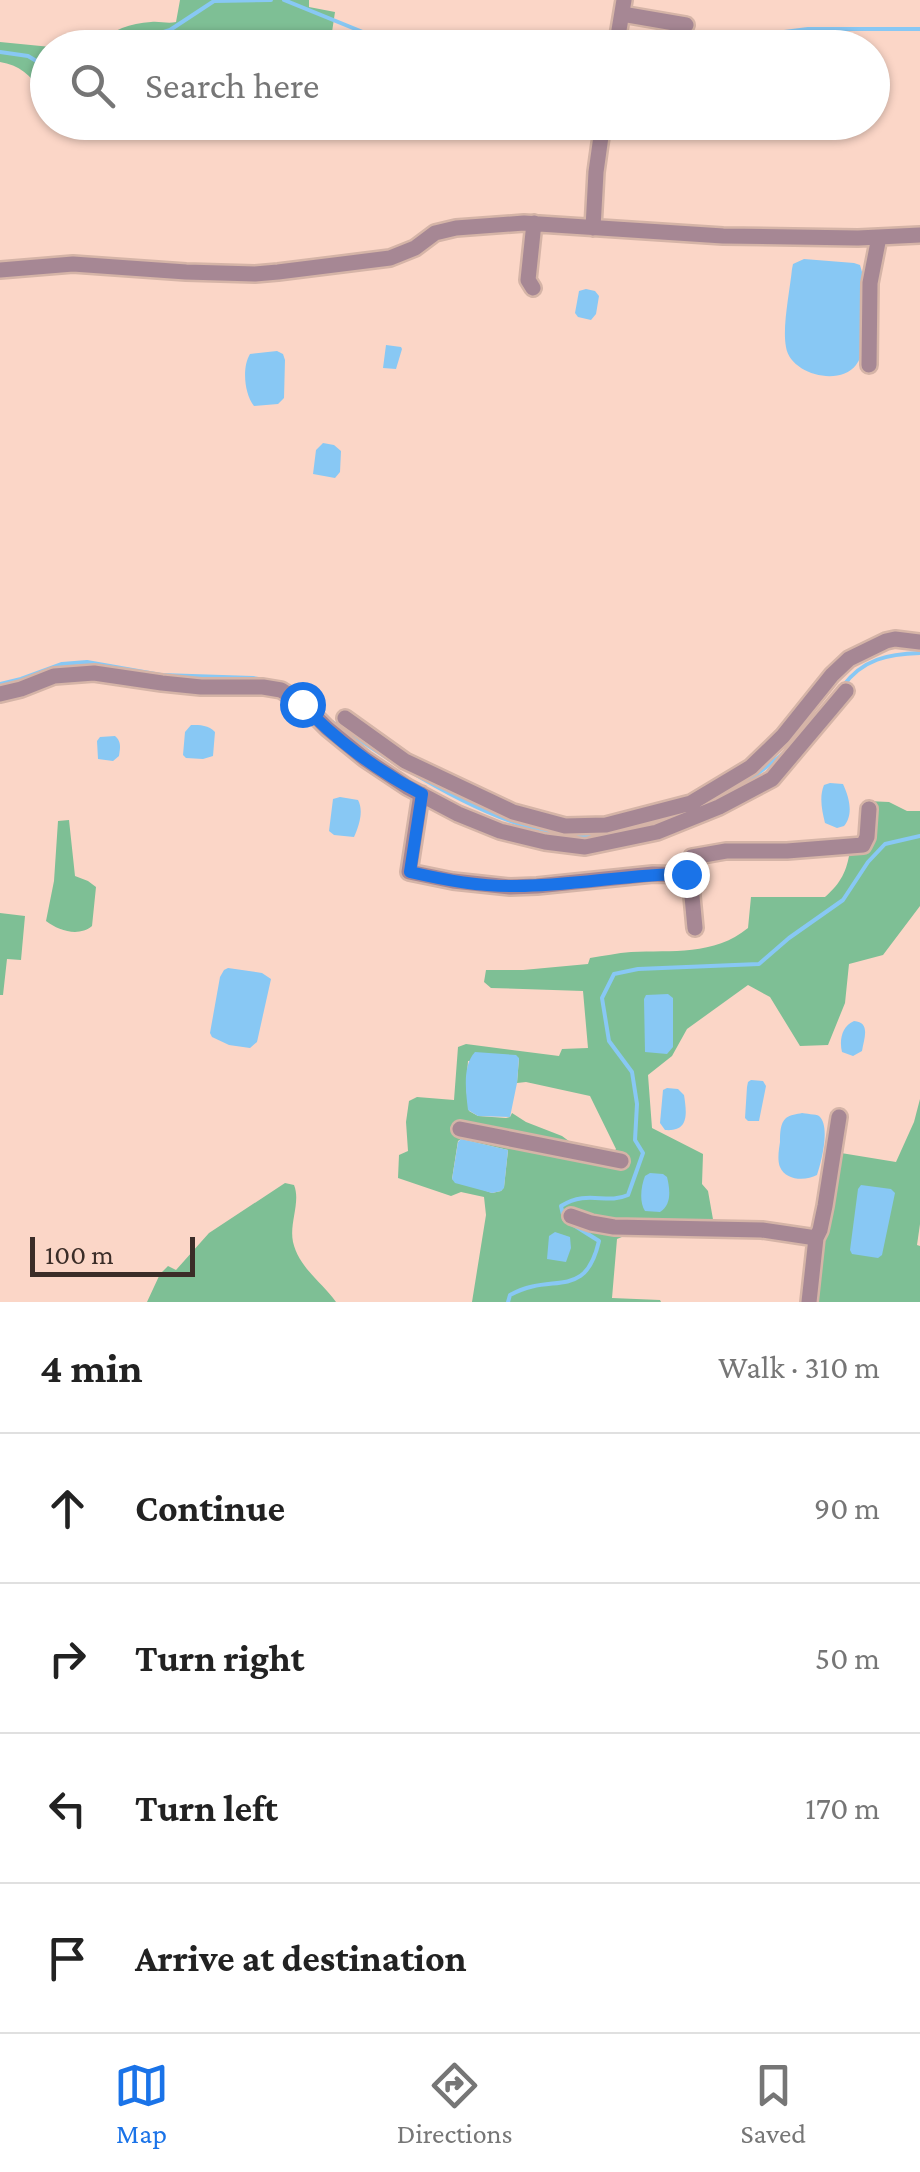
<!DOCTYPE html>
<meta charset="utf-8">
<style>
body{margin:0;font-family:"Crimson Pro",serif;background:#f2f2f2;color:#222}
.scale{position:absolute;left:30px;bottom:25px;width:165px;box-sizing:border-box;padding-left:10px;border:5px solid #3b2d28;border-top:0;font-size:28px;line-height:35px;white-space:nowrap;color:#3b2d28;-webkit-text-stroke:8px #fbd6c7;paint-order:stroke}
.stop{position:absolute;width:30px;height:30px;margin:-22px;border:8px solid #1a73e8;border-radius:50%;background:#fff}
.stop.end{background:#1a73e8;border-color:#fff;box-shadow:0 2px 10px #0008}
.list{margin:0;padding:0;list-style:none}
h2{display:flex;justify-content:space-between;align-items:center;height:130px;margin:0;padding:0 40px;font-size:42px}
h2 small{font-size:32px;font-weight:400;color:#767676}
.list li{display:grid;grid-template-columns:65px 1fr auto;gap:30px;align-items:center;box-sizing:border-box;height:150px;padding:0 40px;border-top:2px solid #e0e0e0}
.list b{display:block;font-size:38px;white-space:nowrap}
.list em{font-size:32px;font-style:normal;color:#767676}
.icon{flex:none;width:55px;height:55px;fill:none;stroke:currentColor;stroke-width:2;stroke-linecap:round;stroke-linejoin:round}
.map{position:relative;flex:none;width:920px;height:1302px;overflow:hidden}
.search{position:absolute;background:#fff;box-shadow:0 2px 8px #0004;left:30px;right:30px;top:30px;height:110px;display:flex;align-items:center;gap:25px;box-sizing:border-box;padding:0 35px;border-radius:55px;color:#767676;font-size:38px}
.sheet{height:730px;background:#fff}
nav{display:flex;justify-content:space-around;align-items:center;box-sizing:border-box;height:140px;border-top:2px solid #e0e0e0;background:#fff;font-size:28px;color:#767676}
nav a{display:grid;justify-items:center;gap:5px}
nav .on{color:#1a73e8}
.map>svg:first-child{display:block}
</style>
<div class="map">
<svg width="920" height="1302" viewBox="0 0 920 1302">
<rect width="100%" height="100%" fill="#fbd6c7"/>
<path fill="#7ebf95" fill-rule="evenodd" d="M180,0h129v7l26,5 -3,20 -24,15h-222l2,-5 9,1c16,-13 33,-20 54,-21 9,-1 16,2 25,0z
M0,42l51,5 -3,1 -1,46 -6,-2c-10,-17 -22,-27 -41,-30z
M867,801l22,1 18,9h13v95l-37,49 -34,9 -4,39 -17,42 -28,1 -30,-49 -22,-12 -61,44 -15,27 -24,19 4,53 51,26 -1,30 6,7 6,34 -85,9 -12,5 -5,59 48,2 1,2h-189l14,-87 -2,-18 -23,-5 -10,4 -53,-18 1,-23 9,-4 -2,-29 3,-21 8,-4 37,3 4,-53 8,-3 93,12 3,-7 26,-1 -5,-57 -92,-3 -7,-6 2,-12h37l65,-6 2,-6c14,-2 27,-5 41,-6 41,-2 83,4 117,-24l3,-31h74c16,-14 22,-26 25,-47l9,-7zM519,1058l-2,25 9,-1 64,14 26,53 -12,18 -42,-31 -36,-14 -14,-9 -2,4 -4,1 -28,-2 -9,-5 -3,-24 2,-26zM461,1139l47,11 -4,37 -3,4 -9,2 -40,-14 6,-38z
M69,820l6,56 13,5 8,6 -4,39c-13,11 -33,5 -46,-5l8,-40 4,-60z
M0,913l25,3 -4,44 -14,-1 -4,36h-3z
M920,1099v125l-3,21 3,1v56h-102v-23l23,-126 55,9 18,-40z
M285,1183l9,2c7,17 -5,38 -1,57 6,26 29,40 43,60h-189l13,-28 8,-8 8,4 33,-37z"/>
<path fill="#88c8f4" d="M804,259l50,4 6,2 2,7c2,23 9,74 -6,93 -17,22 -66,9 -70,-18 -4,-20 4,-57 6,-78l1,-5z
M586,289l9,2 4,5 -3,18 -5,6 -13,-3 -3,-4 4,-22z
M386,345l15,2 1,2 -6,20 -13,-1z
M277,351l6,3 2,6 -1,38 -6,6 -24,2c-10,-13 -12,-39 -4,-52z
M323,443l11,2 7,6 -1,21 -5,6 -22,-4 3,-24z
M191,725c9,0 18,0 24,7l-2,24 -10,3 -17,-1 -3,-3 2,-23z
M115,736c7,6 5,12 4,20l-6,5 -15,-2 -1,-18 3,-4z
M830,783l13,1c6,13 11,30 1,42l-7,2 -12,-5c-3,-12 -6,-26 -1,-38z
M340,797l18,3c6,11 1,26 -4,37l-20,-2 -5,-4 4,-32z
M228,968l34,5 9,6 -14,63 -7,6 -21,-3 -17,-8 -2,-4 10,-56 4,-7z
M668,994l5,4v49l-6,7 -22,-2 -1,-53 2,-4z
M854,1021c17,1 10,18 8,30l-9,5 -11,-4c-3,-12 0,-26 12,-31z
M475,1052l41,3 3,3 -2,25 -7,34 -32,-1 -10,-6c-2,-18 -6,-44 7,-58z
M751,1080l12,1 3,5 -7,35h-11l-3,-3 2,-31 1,-5z
M667,1088l11,1 6,6c3,19 5,37 -19,35l-5,-7 3,-33z
M802,1113c3,1 14,1 17,3 12,10 2,47 -2,59 -11,6 -31,6 -37,-8 -3,-7 -1,-18 0,-25 0,-8 0,-19 6,-24 4,-3 11,-4 16,-5z
M461,1139l47,11 -4,38 -3,3 -9,2 -37,-10 -3,-4 6,-37z
M650,1173l13,1 4,3c3,12 5,28 -7,35l-15,-1c-6,-9 -4,-25 0,-35z
M861,1185l30,4 4,4 -13,62 -4,3 -26,-4 -2,-4 8,-61z
M555,1232l15,5 1,11 -5,14 -19,-3 2,-23z"/>
<g fill="none" stroke-linecap="round" stroke-linejoin="round">
<path stroke="#88c8f4" stroke-width="4" d="M284,0l91,37 9,11
M114,48l56,-18 44,-29 57,-1
M708,48l4,-7 96,-12h112
M0,52l28,4 20,12
M0,684l21,-5 41,-15 25,-2 74,13 92,3 12,2
M843,686c20,-27 45,-32 77,-33
M332,722l63,41
M408,770c43,26 93,52 142,63 17,4 37,3 54,2
M699,807l49,-26 40,-31
M648,827l38,-15
M508,1302l2,-7c43,-24 75,7 89,-54l-35,-22 -3,-13c27,-17 45,-1 67,-11l15,-42 -8,-13 2,-36 -5,-32 -23,-31 -7,-43 12,-24 24,-5 121,-5 30,-26 54,-38 25,-38 17,-18 35,-8"/>
<defs>
<path id="minor" d="M622,14l64,11
M616,48l8,-48
M593,228l3,-56 7,-50
M0,270l73,-6 113,8 69,2 23,-2 112,-14 25,-10 20,-15 21,-5 68,-5 199,13 135,2 62,-3
M533,288l-5,-8 6,-57
M869,365l1,-82 9,-46
M0,694l21,-5 33,-13 40,-3 68,10 39,4h62l18,3 21,13 25,25 38,31 42,28 51,27 42,17 45,11 40,5 72,-15 62,-25 53,-28 74,-88
M345,718l60,43 108,51 52,14 41,-1 85,-22 60,-36 32,-31 49,-61 17,-16 37,-18 9,-2 25,3
M421,794l-12,78 44,9 57,6 27,-1 116,-12 37,1
M695,928l-5,-53 2,-18 34,-6h61l76,-6 4,-8 2,-28
M460,1129l161,32
M571,1216l20,7 23,4 148,3 54,8 -7,64
M816,1238l4,-8 5,-24 14,-89"/>
</defs>
<use href="#minor" stroke="#d5b4a7" stroke-width="20"/>
<use href="#minor" stroke="#a68794" stroke-width="15"/>
</g>
<g fill="none" stroke-linecap="round" stroke-linejoin="round">
<path stroke="#1a73e8" stroke-width="12" d="M302,704c32,35 77,68 120,90l-12,78c35,8 71,15 107,14 56,0 112,-12 169,-12"/>
</g>
</svg>
<div class="scale">100 m</div>
<div class="stop" style="left:302px;top:704px"></div>
<div class="stop end" style="left:686px;top:874px"></div>
<div class="search"><svg class="icon" aria-label="search" viewBox="0 0 24 24"><circle cx="10" cy="10" r="6"/><path d="M15 15l6 6"/></svg>Search here</div>
</div>
<section class="sheet">
<h2>4 min<small>Walk · 310 m</small></h2>
<ul class="list">
<li><svg class="icon" aria-label="ahead" viewBox="0 0 24 24"><path d="M12 20V5M6 11l6-6 6 6"/></svg><div><b>Continue</b></div><em>90 m</em></li>
<li><svg class="icon" aria-label="right" viewBox="0 0 24 24"><path d="M7 20v-9h11M14 6l5 5-5 5"/></svg><div><b>Turn right</b></div><em>50 m</em></li>
<li><svg class="icon" aria-label="left" viewBox="0 0 24 24"><path d="M17 20v-9H6M10 6l-5 5 5 5"/></svg><div><b>Turn left</b></div><em>170 m</em></li>
<li><svg class="icon" aria-label="arrive" viewBox="0 0 24 24"><path d="M6 21V4h12l-3 4 3 4H6"/></svg><div><b>Arrive at destination</b></div></li>
</ul>
</section>
<nav>
<a class="on"><svg class="icon" aria-label="map" viewBox="0 0 24 24"><path d="M3 6l6-2 6 2 6-2v14l-6 2-6-2-6 2zM9 4v14M15 6v14"/></svg>Map</a>
<a><svg class="icon" aria-label="directions" viewBox="0 0 24 24"><path d="M12 3l9 9-9 9-9-9zM9 14v-3h6M13 9l2 2-2 2"/></svg>Directions</a>
<a><svg class="icon" aria-label="saved" viewBox="0 0 24 24"><path d="M7 4h10v16l-5-4-5 4z"/></svg>Saved</a>
</nav>
